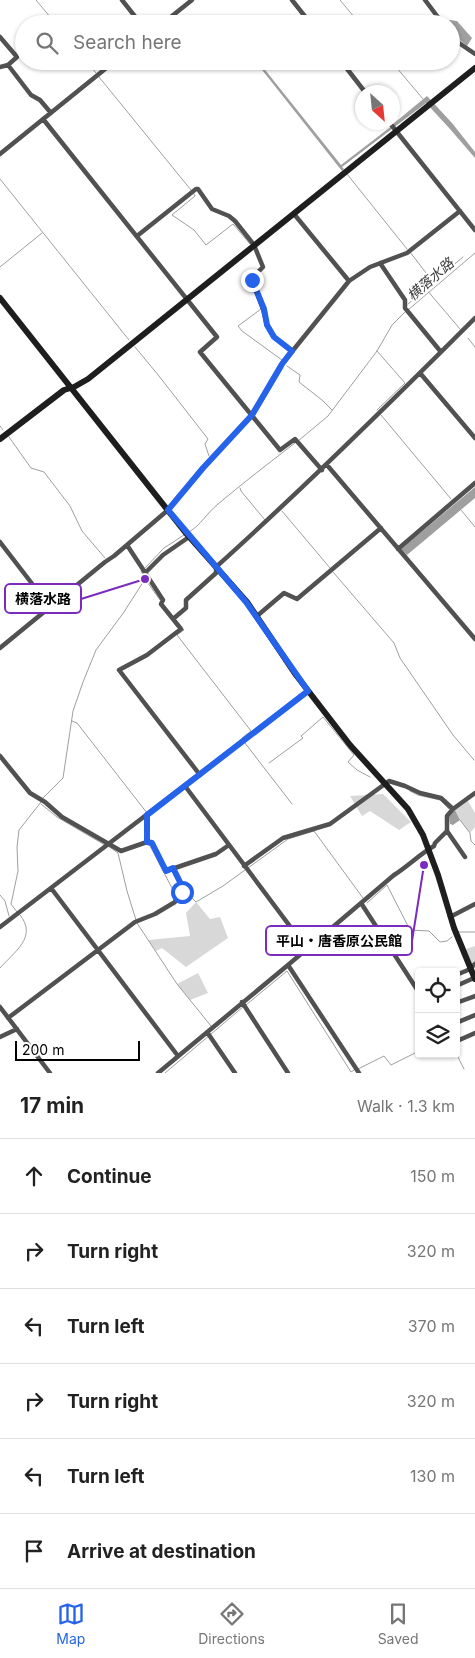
<!DOCTYPE html>
<meta charset="utf-8">
<style>
body{margin:0;font-family:Inter,"Noto Sans JP",sans-serif;background:#f6f6f6;color:#222}
.controls{position:absolute;right:15px;bottom:15px;display:grid;overflow:hidden;border-radius:5px;box-shadow:0 1px 4px #0004}
.controls button{width:45px;height:45px;display:grid;place-items:center;padding:0;border:0;border-bottom:1px solid #e0e0e0;background:#fff;color:#222;font:25px sans-serif}
.compass{position:absolute;left:355px;top:85px;width:45px;height:45px;border-radius:50%;background:#fff;box-shadow:0 1px 4px #0004;rotate:153deg}
.scale{position:absolute;left:15px;bottom:12px;width:125px;box-sizing:border-box;padding-left:5px;border:2px solid #000;border-top:0;font-size:14px;line-height:18px;white-space:nowrap;color:#000;-webkit-text-stroke:4px #fff;paint-order:stroke}
.stop{position:absolute;width:15px;height:15px;margin:-11px;border:4px solid #2563eb;border-radius:50%;background:#fff}
.stop.end{background:#2563eb;border-color:#fff;box-shadow:0 1px 5px #0008}
.list{margin:0;padding:0;list-style:none}
h2{display:flex;justify-content:space-between;align-items:center;height:65px;margin:0;padding:0 20px;font-size:21px}
h2 small{font-size:16px;font-weight:400;color:#767676}
.list li{display:grid;grid-template-columns:32px 1fr auto;gap:15px;align-items:center;box-sizing:border-box;height:75px;padding:0 20px;border-top:1px solid #e0e0e0}
.list b{display:block;font-size:19px;white-space:nowrap}
.list em{font-size:16px;font-style:normal;color:#767676}
.icon{flex:none;width:28px;height:28px;fill:none;stroke:currentColor;stroke-width:2;stroke-linecap:round;stroke-linejoin:round}
.map{position:relative;flex:none;width:475px;height:1073px;overflow:hidden}
.search{position:absolute;background:#fff;box-shadow:0 1px 4px #0004;left:15px;right:15px;top:15px;height:55px;display:flex;align-items:center;gap:12px;box-sizing:border-box;padding:0 18px;border-radius:28px;color:#767676;font-size:19px}
.sheet{height:515px;background:#fff}
nav{display:flex;justify-content:space-around;align-items:center;box-sizing:border-box;height:70px;border-top:1px solid #e0e0e0;background:#fff;font-size:14px;color:#767676}
nav a{display:grid;justify-items:center;gap:2px}
nav .on{color:#2563eb}
.map>svg:first-child{display:block}
</style>
<div class="map">
<svg width="475" height="1073" viewBox="0 0 475 1073">
<rect width="100%" height="100%" fill="#fff"/>
<path fill="#d8d8d8" d="M383,794l28,28 -12,8 -29,-19 -8,5 -12,-20z
M468,801l7,12v14l-5,6 -10,-13 -5,-10z
M196,902l14,17 10,-2 8,21 -42,29 -24,-19 -6,3 -8,-11 42,-4 -4,-23z
M475,946v20l-2,1 -7,-18z
M198,973l10,20 -18,7 -13,-16z"/>
<path fill="#9f9f9f" d="M450,20l7,1 15,17 -5,8c-7,-6 -16,-12 -16,-22l-5,-1z
M255,61h3l83,104 52,-40v-1l34,-28 25,27 23,29v6l-25,-29 -24,-26 -84,64 2,2 -2,2z
M475,487v11l-68,57 -6,-6z
M455,810l5,10 -7,5 -3,-1 -1,-7z"/>
<g fill="none" stroke-linecap="round" stroke-linejoin="round">
<path stroke="#9f9f9f" stroke-width="1" d="M36,0l20,24
M340,0l20,24
M86,61l10,12
M391,61l32,38
M99,77l92,113
M347,174l60,75
M0,179l129,161
M194,194l1,2 -23,19 22,15 12,15 27,-21 17,20
M410,252l23,30 -7,7 34,40
M0,267l42,-34
M250,278l11,31 -23,17 4,5 40,29
M433,282l30,-25
M408,304l18,-15
M408,310l67,-57
M468,338l7,9
M135,347l24,29 49,63 -3,5 4,12
M377,351l28,32 -28,27
M287,366l13,9 -1,7 23,18 10,10
M255,415l28,-47
M381,415l70,84
M0,426l3,4
M9,437l22,31 13,4 26,34 12,25 23,27
M298,441l30,-25 49,-65 15,-26 13,-13
M240,488l1,3 24,29
M461,510l14,17
M282,511l48,57
M189,532c12,-7 18,-19 29,-28 25,-21 51,-41 77,-61
M145,568l19,-20 20,-13
M333,572l61,71 6,15 53,77 21,25
M145,579l15,21
M183,629l1,1 -7,5 74,96 -9,7
M72,721l5,2 70,90
M245,743l47,61
M269,763l34,-25 -2,-2 22,-19 31,38 -6,7 9,8 13,7
M410,791l8,4 22,5 9,9
M43,798l20,-20 10,-67 10,-29 13,-32 28,-38 21,-33 -4,-8 1,-1
M41,804l16,13 48,28
M460,820l10,13 1,8 4,4
M149,840v-24
M149,844l24,46 6,-1
M108,846l10,7 9,38 9,29
M248,868l40,-29 26,-8 49,67
M183,890l2,1 11,11 27,-16 22,-16
M0,895l5,6 4,15
M367,903l20,-18 23,45 19,1 11,11 7,-1 5,-4
M17,912l-6,-8 7,-33 -1,-24 2,-17 22,-28
M137,923l40,61 34,42
M458,932h17
M0,968c14,-16 38,-31 20,-53
M246,1005l41,-34 64,101 3,-2
M456,1053l8,16
M358,1069l26,-13 7,9 28,-14
M165,1073l78,-66"/>
<path stroke="#515151" stroke-width="4.5" d="M122,0l19,24
M292,0l19,24
M425,0l18,24
M162,24l30,-24
M451,34l8,9 16,11
M0,37l17,20 -9,8
M341,61l24,31
M0,67l8,-2 23,30 9,5 11,13
M43,119l174,218 -17,15 80,98 15,-11 27,31
M389,122l86,108
M0,154l115,-93
M294,214l55,67
M137,236l59,-47h2l14,20 17,7 6,5 19,24 9,22 -11,11v2l11,29 4,16 7,12 18,14
M380,263l25,37v8l36,44
M420,373l55,65
M327,465l148,174
M0,542l50,65
M127,545l36,55 -2,4 12,15
M398,549l77,-66
M145,573l18,-18 26,-18
M257,616l27,-23 13,6 84,-71
M0,648l105,-86 9,-6 54,-46 35,-42 49,-53 30,-51 67,-83 21,-14 37,-14 53,-42
M0,756l30,37 15,9 17,15 59,34 26,-9 5,1 14,28 50,-17 13,-9
M200,775l-81,-105 28,-15 34,-26 -8,-10 13,-11v-8l30,-27v-6c89,-80 174,-164 259,-249
M185,786l122,163
M147,815v27
M447,831l18,26
M244,866l39,-28 47,-14 59,-43 16,5 15,7 21,5 12,11
M51,888l127,168
M361,903l57,88 1,-1
M450,917l25,-13
M0,927l308,-236
M288,965l71,108
M456,975l12,-5 7,-6
M456,986l18,-8
M242,1002l46,71
M456,1003l19,-7
M0,1007l50,66
M8,1018l127,-96 20,-8 20,-12 2,-7 5,-3v-6l-9,-18
M456,1023l19,-8
M207,1032l28,41
M0,1037l17,-8
M456,1039l1,2 18,-8
M158,1073l130,-108 106,-90c14,-9 26,-21 40,-29l1,-3 12,-12v-15l6,-7 22,-16"/>
<path stroke="#1e1e1e" stroke-width="6" d="M0,298l185,234 62,70 49,73 54,70 58,64 15,26 15,40 16,53 21,51
M0,439l64,-49 10,-3 14,-8 387,-311"/>
</g>
<g fill="none" stroke-linecap="round" stroke-linejoin="round">
<path stroke="#2563eb" stroke-width="6" d="M182,892v-6l-9,-18 -7,3 -14,-28 -5,-1v-27l161,-124 -62,-89 -78,-92 35,-42 49,-53 30,-51 10,-13 -18,-14 -7,-12 -3,-16 -12,-29"/>
</g>
<g text-anchor="middle" dominant-baseline="central" stroke-width="4" stroke-linejoin="round" paint-order="stroke">
<g font-size="14" font-style="italic" fill="#404040" stroke="#fff">
<text transform="translate(430 279) rotate(-41)">横落水路</text>
</g>
</g>
<path fill="none" stroke="#7b2cbf" stroke-width="2" d="M145 579L81 599M424 865L412 941"/>
<g fill="#7b2cbf" stroke="#fff" stroke-width="2">
<circle cx="145" cy="579" r="5"/>
<circle cx="424" cy="865" r="5"/>
</g>
<g fill="#fff" stroke="#7b2cbf" stroke-width="2">
<rect x="5" y="584" width="76" height="29" rx="5"/>
<rect x="266" y="926" width="146" height="29" rx="5"/>
</g>
<g font-size="14" text-anchor="middle" font-weight="bold" fill="#000">
<text x="43" y="604">横落水路</text>
<text x="339" y="946">平山・唐香原公民館</text>
</g>
</svg>
<div class="controls">
<button><svg class="icon" aria-label="locate" viewBox="0 0 24 24"><circle cx="12" cy="12" r="6"/><path d="M12 2v4M12 18v4M2 12h4M18 12h4"/></svg></button>
<button><svg class="icon" aria-label="layers" viewBox="0 0 24 24"><path d="M12 4l9 5-9 5-9-5zM3 14l9 5 9-5"/></svg></button>
</div>
<svg class="compass" viewBox="-18 -18 36 36"><path d="M0-13l5 13h-10z" fill="#e53935"/><path d="M0 13l5-13h-10z" fill="#767676"/></svg>
<div class="scale">200 m</div>
<div class="stop" style="left:182px;top:892px"></div>
<div class="stop end" style="left:252px;top:280px"></div>
<div class="search"><svg class="icon" aria-label="search" viewBox="0 0 24 24"><circle cx="10" cy="10" r="6"/><path d="M15 15l6 6"/></svg>Search here</div>
</div>
<section class="sheet">
<h2>17 min<small>Walk · 1.3 km</small></h2>
<ul class="list">
<li><svg class="icon" aria-label="ahead" viewBox="0 0 24 24"><path d="M12 20V5M6 11l6-6 6 6"/></svg><div><b>Continue</b></div><em>150 m</em></li>
<li><svg class="icon" aria-label="right" viewBox="0 0 24 24"><path d="M7 20v-9h11M14 6l5 5-5 5"/></svg><div><b>Turn right</b></div><em>320 m</em></li>
<li><svg class="icon" aria-label="left" viewBox="0 0 24 24"><path d="M17 20v-9H6M10 6l-5 5 5 5"/></svg><div><b>Turn left</b></div><em>370 m</em></li>
<li><svg class="icon" aria-label="right" viewBox="0 0 24 24"><path d="M7 20v-9h11M14 6l5 5-5 5"/></svg><div><b>Turn right</b></div><em>320 m</em></li>
<li><svg class="icon" aria-label="left" viewBox="0 0 24 24"><path d="M17 20v-9H6M10 6l-5 5 5 5"/></svg><div><b>Turn left</b></div><em>130 m</em></li>
<li><svg class="icon" aria-label="arrive" viewBox="0 0 24 24"><path d="M6 21V4h12l-3 4 3 4H6"/></svg><div><b>Arrive at destination</b></div></li>
</ul>
</section>
<nav>
<a class="on"><svg class="icon" aria-label="map" viewBox="0 0 24 24"><path d="M3 6l6-2 6 2 6-2v14l-6 2-6-2-6 2zM9 4v14M15 6v14"/></svg>Map</a>
<a><svg class="icon" aria-label="directions" viewBox="0 0 24 24"><path d="M12 3l9 9-9 9-9-9zM9 14v-3h6M13 9l2 2-2 2"/></svg>Directions</a>
<a><svg class="icon" aria-label="saved" viewBox="0 0 24 24"><path d="M7 4h10v16l-5-4-5 4z"/></svg>Saved</a>
</nav>
